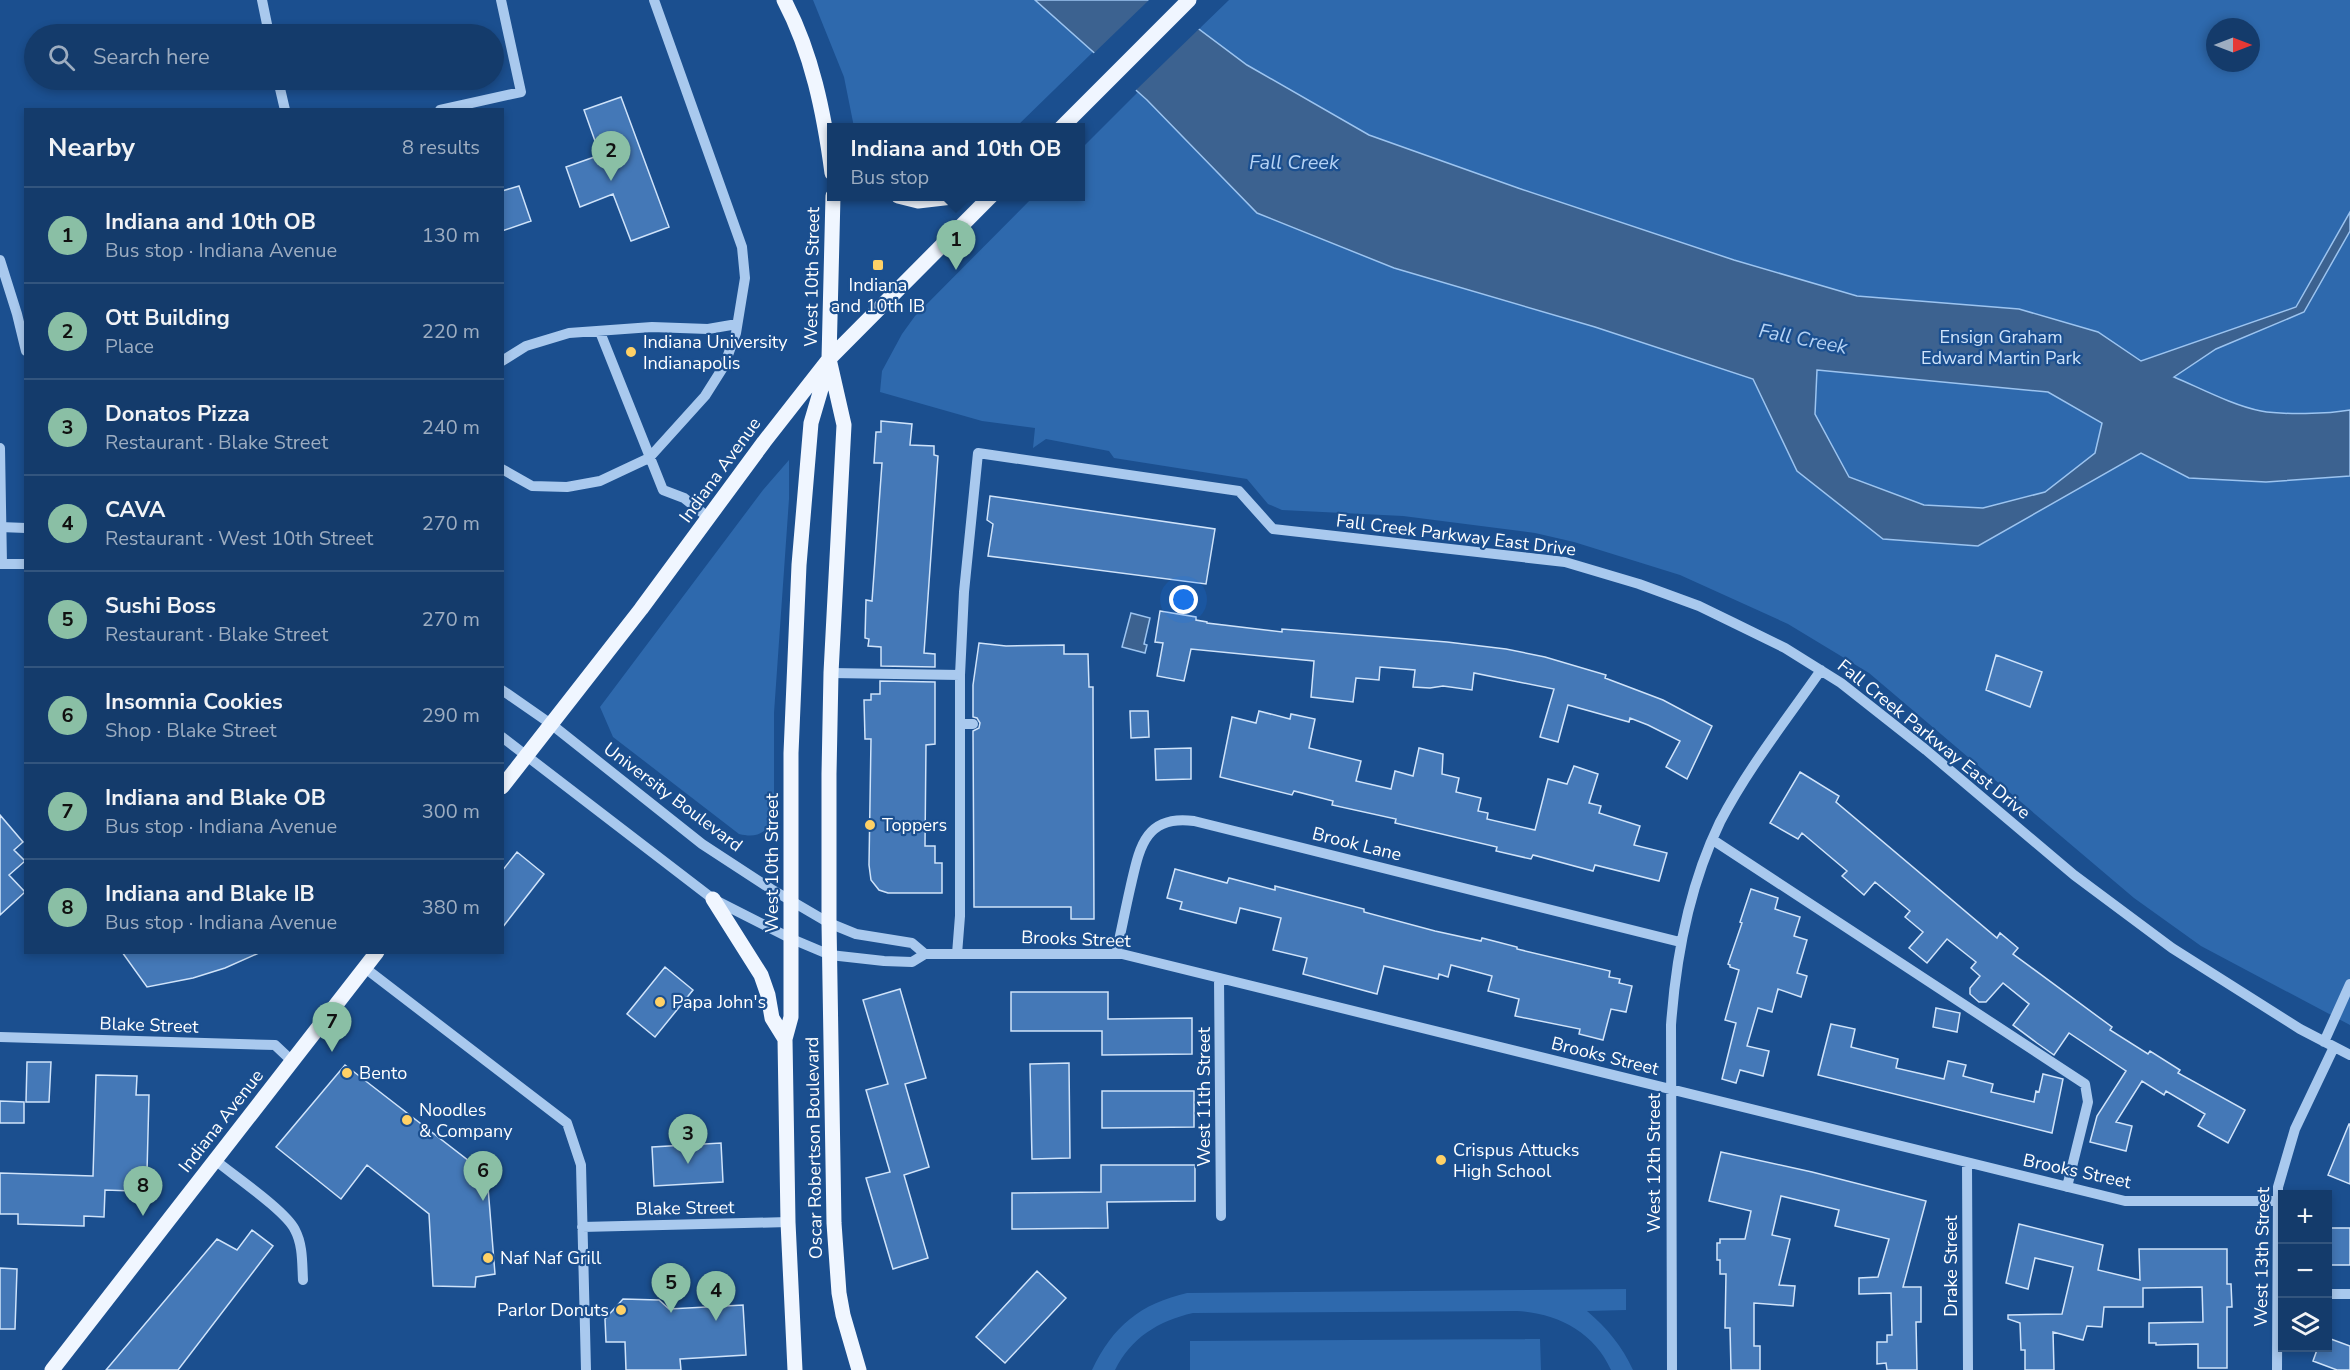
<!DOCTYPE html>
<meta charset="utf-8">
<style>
body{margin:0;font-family:"Nunito Sans",sans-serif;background:#214673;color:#f1f3f6}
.controls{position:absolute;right:18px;bottom:18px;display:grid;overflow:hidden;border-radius:0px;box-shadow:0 3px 9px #0003}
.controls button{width:54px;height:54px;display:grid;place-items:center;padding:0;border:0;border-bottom:2px solid #33557e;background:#143b6b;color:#f1f3f6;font:30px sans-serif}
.compass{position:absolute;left:2206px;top:18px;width:54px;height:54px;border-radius:50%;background:#143b6b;box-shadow:0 3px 9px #0003;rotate:90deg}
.you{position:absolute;left:1184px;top:600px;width:21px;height:21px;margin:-15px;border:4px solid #fff;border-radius:50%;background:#1a73e8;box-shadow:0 0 0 9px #1a73e833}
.badge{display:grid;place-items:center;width:39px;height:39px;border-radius:50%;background:#8abfa5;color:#111;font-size:20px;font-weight:700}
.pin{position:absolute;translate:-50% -50px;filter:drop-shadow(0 2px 3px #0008)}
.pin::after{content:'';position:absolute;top:32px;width:21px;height:18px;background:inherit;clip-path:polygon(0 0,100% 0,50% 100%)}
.popup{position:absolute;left:827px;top:123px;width:258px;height:78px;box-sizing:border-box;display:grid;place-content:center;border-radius:0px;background:#143b6b;filter:drop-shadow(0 2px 4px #0005);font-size:20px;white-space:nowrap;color:#9dadc1}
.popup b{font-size:22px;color:#f1f3f6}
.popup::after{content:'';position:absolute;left:50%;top:100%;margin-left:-12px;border:12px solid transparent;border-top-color:#143b6b}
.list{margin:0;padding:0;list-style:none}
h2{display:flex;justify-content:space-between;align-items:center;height:78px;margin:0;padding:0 24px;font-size:26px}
h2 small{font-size:20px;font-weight:400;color:#9dadc1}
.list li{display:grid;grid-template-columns:39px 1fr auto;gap:18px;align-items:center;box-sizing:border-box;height:96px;padding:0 24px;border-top:2px solid #33557e}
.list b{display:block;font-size:22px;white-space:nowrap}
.list p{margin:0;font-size:20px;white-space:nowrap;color:#9dadc1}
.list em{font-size:20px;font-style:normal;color:#9dadc1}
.icon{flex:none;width:33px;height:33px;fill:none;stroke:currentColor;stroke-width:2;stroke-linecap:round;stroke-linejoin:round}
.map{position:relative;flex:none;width:2350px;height:1370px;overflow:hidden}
.search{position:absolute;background:#143b6b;box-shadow:0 3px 9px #0003;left:24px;top:24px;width:480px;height:66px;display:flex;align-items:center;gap:15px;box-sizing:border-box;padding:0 21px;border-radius:33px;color:#9dadc1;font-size:22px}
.panel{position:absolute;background:#143b6b;box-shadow:0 3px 9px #0003;left:24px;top:108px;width:480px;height:846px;border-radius:0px}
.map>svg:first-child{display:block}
</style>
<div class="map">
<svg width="2350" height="1370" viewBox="0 0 2350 1370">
<rect width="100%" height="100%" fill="#1b4f8f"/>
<path fill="#2e69ad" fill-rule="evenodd" d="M813,0h222l58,52 -77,75h-162l-10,-50z
M1229,0h1121v1025l-149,-79 -67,-48 -265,-225 -81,-49 -108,-49 -106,-33 -39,-9 -132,-17 -121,-6 -14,-6 -21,-25 -133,-21 -5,-7 -63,-12 -13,9 2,-20 -53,-7 -102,-29 2,-21 20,-37 13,-18 118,-119 47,-1 1,-47 57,-57 8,8 66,-60 -13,-11zM2215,27h36v36h-36z
M789,460v39l-15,214v108c-11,13 -18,17 -35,13l-126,-97 -13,-30 163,-217z
M1626,1289v21l-39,1c20,17 35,35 46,59h-22c-17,-38 -54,-57 -94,-59l-324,2c-35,8 -62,25 -78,57h-23c21,-44 48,-66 95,-77z
M1540,1339l1,31h-351v-29z"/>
<path fill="#3c6290" stroke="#9cc4f0" stroke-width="1.5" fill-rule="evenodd" d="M1035,0h125l87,65 122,70 149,53 216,72 123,36 162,13 79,23 43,29 155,-54 54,-95v19l-46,81 -88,37 -42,28c26,11 60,29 87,34 22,4 67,3 89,-1v66l-84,6 -77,-4 -48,-25 -163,93 -95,-7 -86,-68 -44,-92 -158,-52 -201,-59 -137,-55 -110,-113zM1817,370l231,22 54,31 -7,30 -50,39 -62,16 -59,-3 -75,-28 -34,-63z
M1131,613l19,5 -6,26 3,1 -2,8 -23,-6z"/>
<path fill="#1b4f8f" d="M1149,0h16l36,27 -67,65 -42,-37z"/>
<path fill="#4478b7" stroke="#cfe3fa" stroke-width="1.5" d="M621,97l48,130 -38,14 -18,-47 -33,13 -14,-40 34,-12 -16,-45z
M519,186l12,35 -29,10v-40z
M881,421l31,3 -2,21 24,1v9l4,1 -14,197 11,1v13l-54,-1v-19l-13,-1 1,-7 -4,-1 1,-38 6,1 10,-138h-8l2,-31h5z
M990,496l225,33 -9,55 -218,-28 5,-32 -6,-4z
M1160,611l36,6v3l11,2v1l75,9v-3l165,13 59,7 39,8 61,18 -1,3 58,22 49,26 -25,53 -21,-12 14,-26 -32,-16 -18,-7 -1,4 -61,-17 -10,37 -18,-5 14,-48 -80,-16 -2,17 -29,-4 -13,2 -17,-1 2,-17 -35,-3 -1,13 -23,-2 -3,24 -42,-5 3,-36 -123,-12 -7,32 -27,-5 6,-33 -8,-1z
M979,643l27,3 58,-1v9h24l1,33h4v14l1,218h-23v-12h-97l-1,-176 6,-3 1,-5 -3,-5 -4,-1v-32z
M1996,655l46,17 -12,35 -44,-17z
M880,681l55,1v62l-9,1 -1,101h10v17h7v30h-54l-9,-3 -8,-10 -2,-15 2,-126h-6l-1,-39h7v-6h9z
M1130,711h18l1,26 -18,1z
M1259,711l31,8 1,-5 24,5 -6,29 52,13 -5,20 35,8 4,-18 18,5 6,-28 24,6 -1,20 17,4 -3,14 25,6 -3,13 10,2 -1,6 48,11 13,-51 19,5 7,-18 24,8 -9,29 12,3 -2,7 41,13 -6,19 33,8 -8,28 -64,-16 -2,6 -60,-16 -2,4 -35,-8 1,-4 -102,-24 1,-4 -64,-14 1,-4 -39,-10 -2,4 -72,-18 12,-60 24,6z
M1191,748v31l-35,1 -1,-31z
M1800,772l39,24 -3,6 161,136 3,-5 18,15 -5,6 99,73 -2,3 38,24 2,-3 30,19 -2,3 67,37 -17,33 -30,-17 7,-12 -39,-23 -2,4 -22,-14 -26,41 16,4 -6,25 -36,-9 7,-26 29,-45 -57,-38 -15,22 -17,-12 -24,-18 16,-21 -26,-21 -17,19h-7l-9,-8v-6l10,-12 -9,-8 5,-6 -29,-23 -20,24 -18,-15 14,-16 -18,-15 5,-6 -35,-29 -11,13 -22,-19 5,-5 -45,-38 -4,6 -28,-16z
M0,815l23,27 -9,8 11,11 -16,14 16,17 -25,23z
M517,852l27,22 -42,54v-57z
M1175,869l52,14 2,-5 46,12v-4l89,23v3l71,19 46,10 1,-3 35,9v2l93,22 -1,6 11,2 -1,4 13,3 -6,26 -15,-3 -8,31 -24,-6 1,-5 -65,-13 4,-17 -31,-8 4,-15 -41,-11 -3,12 -9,-3 -1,5 -54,-13 -7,28 -74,-20 4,-16 -34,-8 8,-32 -41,-10 -4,15 -56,-14 2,-7 -15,-4z
M1751,889l27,9 -3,11 25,8 -6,19 13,4 -10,33 10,3 -6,21 -23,-8 -6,23 -14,-4 -11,38 22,5 -6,25 -23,-6 -4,13 -14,-4 14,-56 -11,-3 14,-50 -9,-3v-2l-2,-1 14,-41 -2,-1z
M122,952h139l-36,16 -32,10 -46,9z
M665,967l28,23 -38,47 -28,-23z
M900,989l26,89 -21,6 24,83 -25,8 24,83 -35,11 -27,-91 24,-6 -24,-82 22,-6 -25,-84z
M1011,992h97v27l84,-1v36l-90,1v-24h-91z
M1936,1008l24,5 -3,19 -24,-5z
M1831,1024l24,5 -4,18 47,12 -2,9 48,11 4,-18 18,4 -3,11 30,8 -2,8 43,10 2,-11 3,1 4,-18 20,5 -11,54 -234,-58z
M27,1062h24l-2,40h-23z
M1069,1063l1,95 -38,1 -2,-95z
M345,1065l142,110 8,99 -19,3 -1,10 -42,-1 -4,-72 -62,-49 -26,34 -65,-52z
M96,1075l41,1 -1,19h13l-2,77h-13l-1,19 -28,-1 -1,27 -20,-1v10l-66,-2v-10h-18v-41l93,3z
M1102,1091h92v36l-92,1z
M0,1101l24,1v21h-24z
M2349,1124h1v60l-22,-9z
M721,1143l2,39 -69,4 -2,-39z
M1721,1152l91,20 114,29 -23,86h18v35h-5l1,48h-30l-1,-7 -9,1v-22h10v-7h5l-1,-42 -32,1v-16l19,-1 11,-38 -54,-13 4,-16 -58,-14 -9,39 18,4 -11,46 16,1 -2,20 -39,-3v43h6v24h-29l-1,-42h-5l1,-54h-6v-14h-3v-17h3v-4h25l6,-28 -42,-10z
M1101,1165h94v36l-88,1 1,26 -96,1v-36l89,-1z
M2019,1224l84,21 -5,25 42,10 -1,-31h88v35h4l1,23h-5v61h-29v-24l-42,1v-2h-7v-20l54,-1 -1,-35 -59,1v19h-39l-2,20 -15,-1 -4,14 -30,-8 1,38h-29v-20h-4l-1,-27 -12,-4v-4l54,-1 11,-47 -38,-9 -7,31 -22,-6z
M2328,1228h22v37h-22z
M252,1230l21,16 -95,124h-72l111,-131 20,11z
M0,1268l17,1 -2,60h-15z
M1037,1271l29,27 -61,65 -29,-26z
M623,1299l36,1 10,9 74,-4 3,50 -66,4 1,11h-55l-1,-28h-19l-1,-23z
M2328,1338l22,8v24h-13l-24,-9 5,-14h10z"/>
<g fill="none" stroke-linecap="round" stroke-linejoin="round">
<path stroke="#a9c9ee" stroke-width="10" d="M262,0l7,34
M278,80l7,30
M440,110l81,-18 -20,-92
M0,260l17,54 9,37
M600,332l63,158 21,8 25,20
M502,361l24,-15 43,-13 83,-6 56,2 29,-5
M0,448l2,116
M502,469l30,17 35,1 33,-6 49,-23 56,-62 19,-30 12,-33 9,-55 -3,-31 -88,-247
M0,527l26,1
M0,564h26
M831,673l129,2
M502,690l49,34 151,120 69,45 58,34 27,11 56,9 13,11
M960,724h13
M502,737l211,162 79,40 38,16 54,6 28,1 13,-8h197l1003,247h152
M1713,840l372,244 3,18 -21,85
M957,954l3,-38v-241l4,-83 14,-139 261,38 34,38 292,33 74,22 60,22 35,17 51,25 56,35 85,67 148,125 98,73 128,81 50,26
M1116,954c5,-22 9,-43 14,-65 9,-38 13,-75 64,-68l486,121
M365,968l202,155 14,42 5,205
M1219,978l2,238
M0,1037l275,8 17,16
M2324,1042l26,-58
M215,1160c18,15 71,51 80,70 8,15 7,33 8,50
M1967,1163l1,207
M582,1227l206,-5
M2328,1294h22
M1672,1370l-1,-345c5,-70 18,-139 49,-203 28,-54 67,-103 101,-152
M2277,1370l1,-183 17,-58 39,-82"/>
<path stroke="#f0f6ff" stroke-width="15" d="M784,0c28,53 40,113 48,173
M1061,128l128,-128
M833,196l-4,163 15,66 -13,248 -2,101v149l5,300 5,70 4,22 16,55
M898,196l20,5 43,-5
M502,787l139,-178 123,-167 65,-83 162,-163
M713,899l48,76 7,20 4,23 13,21
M52,1370l325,-418
M795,1370l-7,-148 -3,-183 6,-22v-264l8,-188 12,-142 18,-61"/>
</g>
<g fill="#ffd166" stroke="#1b4f8f" stroke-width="2">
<rect x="872" y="259" width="12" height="12" rx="3"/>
<circle cx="631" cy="352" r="6"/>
<circle cx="870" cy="825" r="6"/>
<circle cx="660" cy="1002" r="6"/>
<circle cx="347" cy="1073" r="6"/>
<circle cx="407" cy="1120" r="6"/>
<circle cx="1441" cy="1160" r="6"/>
<circle cx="488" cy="1258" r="6"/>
<circle cx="621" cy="1310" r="6"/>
</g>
<g text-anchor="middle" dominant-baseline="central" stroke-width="4.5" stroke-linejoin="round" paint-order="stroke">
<g font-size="18" fill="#fff" stroke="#1b4f8f">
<text transform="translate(812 277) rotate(-89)">West 10th Street</text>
<text transform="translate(720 470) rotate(-54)">Indiana Avenue</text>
<text transform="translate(1456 535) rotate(7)">Fall Creek Parkway East Drive</text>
<text transform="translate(1934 739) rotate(39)">Fall Creek Parkway East Drive</text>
<text transform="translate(673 797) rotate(37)">University Boulevard</text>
<text transform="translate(1357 844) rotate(14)">Brook Lane</text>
<text transform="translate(772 863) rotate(-90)">West 10th Street</text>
<text transform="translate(1076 939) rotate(2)">Brooks Street</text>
<text transform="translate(149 1025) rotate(2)">Blake Street</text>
<text transform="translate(1605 1056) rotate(14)">Brooks Street</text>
<text transform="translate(1204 1097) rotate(-90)">West 11th Street</text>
<text transform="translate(221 1121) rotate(-52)">Indiana Avenue</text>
<text transform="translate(814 1148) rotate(-91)">Oscar Robertson Boulevard</text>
<text transform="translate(1654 1163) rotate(-90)">West 12th Street</text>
<text transform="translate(2077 1171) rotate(12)">Brooks Street</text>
<text transform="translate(685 1208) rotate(-1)">Blake Street</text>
<text transform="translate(2262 1257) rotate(-89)">West 13th Street</text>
<text transform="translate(1951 1266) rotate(-90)">Drake Street</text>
</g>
<g font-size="18" fill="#fff" stroke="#1b4f8f" text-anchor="start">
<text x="878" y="285" text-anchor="middle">Indiana<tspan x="878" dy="21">and 10th IB</tspan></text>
<text x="643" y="342">Indiana University<tspan x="643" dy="21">Indianapolis</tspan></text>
<text x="882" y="825">Toppers</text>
<text x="672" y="1002">Papa John's</text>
<text x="359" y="1073">Bento</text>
<text x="419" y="1110">Noodles<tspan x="419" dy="21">&amp; Company</tspan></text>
<text x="1453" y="1150">Crispus Attucks<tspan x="1453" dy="21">High School</tspan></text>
<text x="500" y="1258">Naf Naf Grill</text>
<text x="609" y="1310" text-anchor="end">Parlor Donuts</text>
</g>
<g font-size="18" fill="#cfe3fa" stroke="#1b4f8f">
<text x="2001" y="337">Ensign Graham<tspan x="2001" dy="21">Edward Martin Park</tspan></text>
</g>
<g font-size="20" font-style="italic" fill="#b5d3f5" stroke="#1b4f8f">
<text x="1294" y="162">Fall Creek</text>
<text transform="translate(1803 339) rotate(11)">Fall Creek</text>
</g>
</g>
</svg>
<div class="controls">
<button>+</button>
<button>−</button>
<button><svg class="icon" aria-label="layers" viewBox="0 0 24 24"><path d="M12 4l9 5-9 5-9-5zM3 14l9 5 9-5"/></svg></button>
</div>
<svg class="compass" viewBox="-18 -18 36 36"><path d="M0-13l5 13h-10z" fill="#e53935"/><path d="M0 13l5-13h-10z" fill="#9dadc1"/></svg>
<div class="you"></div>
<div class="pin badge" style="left:956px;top:270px">1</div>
<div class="popup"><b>Indiana and 10th OB</b>Bus stop</div>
<div class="pin badge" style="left:611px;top:181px">2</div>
<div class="pin badge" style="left:688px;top:1164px">3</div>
<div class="pin badge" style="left:716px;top:1321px">4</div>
<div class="pin badge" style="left:671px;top:1313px">5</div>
<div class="pin badge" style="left:483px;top:1201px">6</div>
<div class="pin badge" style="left:332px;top:1052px">7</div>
<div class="pin badge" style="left:143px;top:1216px">8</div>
<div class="search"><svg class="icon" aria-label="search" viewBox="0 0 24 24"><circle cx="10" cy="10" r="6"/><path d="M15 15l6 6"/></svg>Search here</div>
<section class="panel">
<h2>Nearby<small>8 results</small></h2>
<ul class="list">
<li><span class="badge">1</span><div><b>Indiana and 10th OB</b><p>Bus stop · Indiana Avenue</p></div><em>130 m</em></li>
<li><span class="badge">2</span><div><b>Ott Building</b><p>Place</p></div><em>220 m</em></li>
<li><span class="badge">3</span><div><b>Donatos Pizza</b><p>Restaurant · Blake Street</p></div><em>240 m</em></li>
<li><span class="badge">4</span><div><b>CAVA</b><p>Restaurant · West 10th Street</p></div><em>270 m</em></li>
<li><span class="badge">5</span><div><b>Sushi Boss</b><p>Restaurant · Blake Street</p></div><em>270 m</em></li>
<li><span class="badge">6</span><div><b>Insomnia Cookies</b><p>Shop · Blake Street</p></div><em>290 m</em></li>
<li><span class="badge">7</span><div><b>Indiana and Blake OB</b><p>Bus stop · Indiana Avenue</p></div><em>300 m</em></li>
<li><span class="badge">8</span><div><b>Indiana and Blake IB</b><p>Bus stop · Indiana Avenue</p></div><em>380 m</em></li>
</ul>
</section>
</div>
